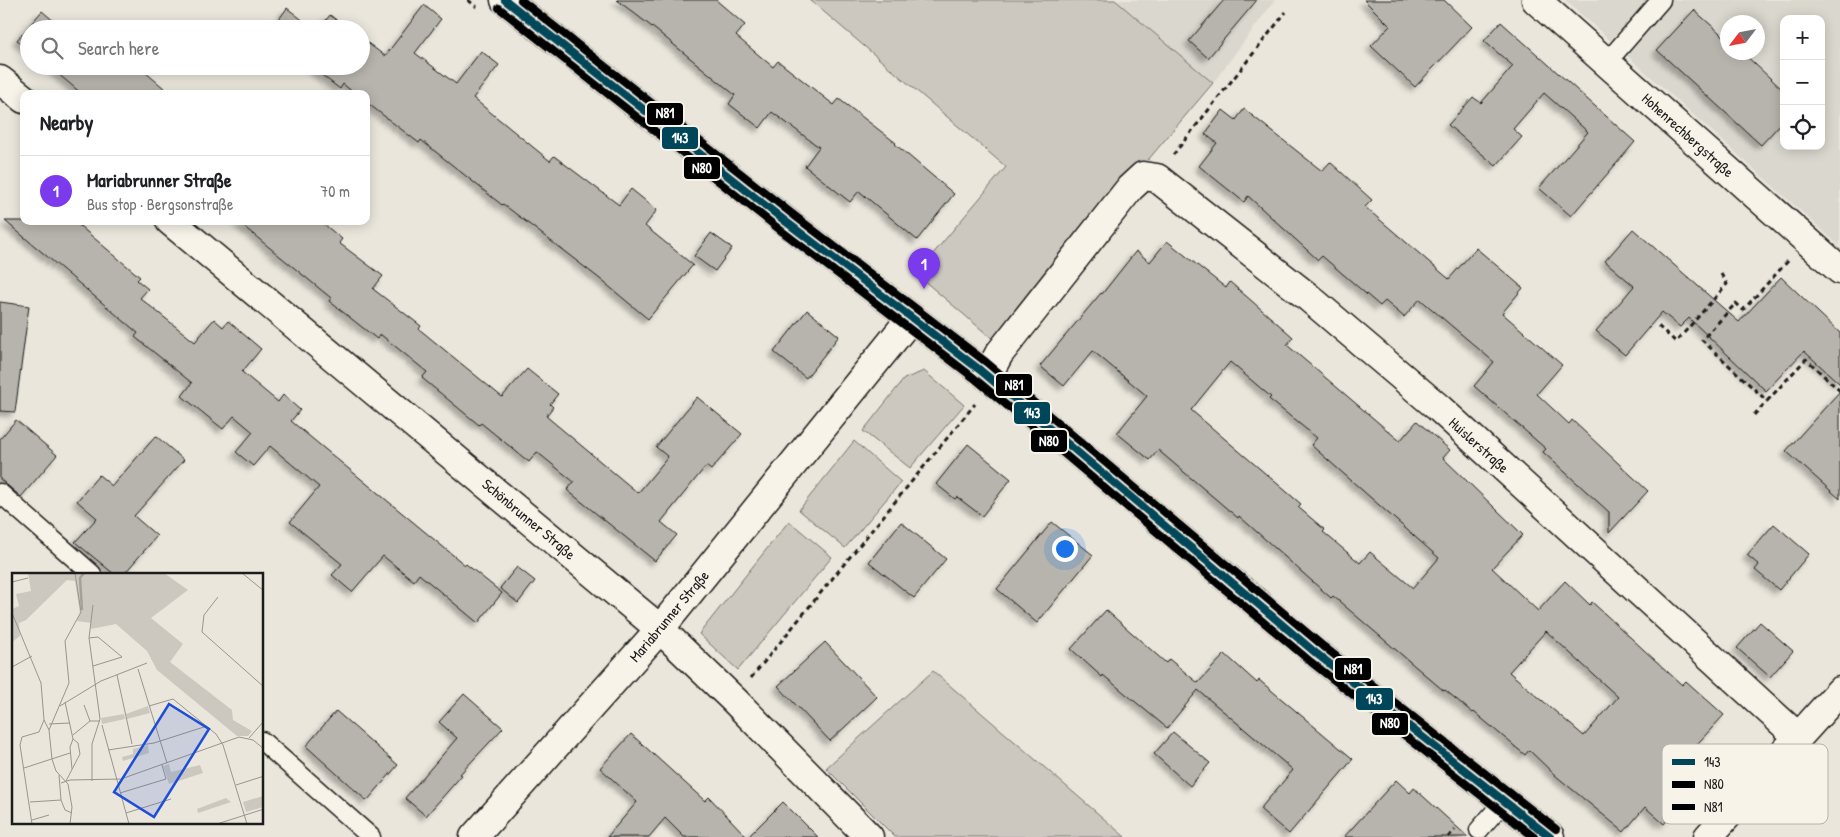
<!DOCTYPE html>
<meta charset="utf-8">
<style>
body{margin:0;font-family:"Patrick Hand",sans-serif;background:#f6f6f6;color:#202124}
.controls{position:absolute;right:15px;top:15px;display:grid;overflow:hidden;border-radius:10px;box-shadow:0 2px 12px #0003}
.controls button{width:45px;height:45px;display:grid;place-items:center;padding:0;border:0;border-bottom:1px solid #e0e0e0;background:#fff;color:#202124;font:25px sans-serif}
.compass{position:absolute;left:1720px;top:15px;width:45px;height:45px;border-radius:50%;background:#fff;box-shadow:0 2px 12px #0003;rotate:238deg}
.you{position:absolute;left:1064px;top:548px;width:18px;height:18px;margin:-12px;border:4px solid #fff;border-radius:50%;background:#1a73e8;box-shadow:0 0 0 8px #1a73e833}
.badge{display:grid;place-items:center;width:32px;height:32px;border-radius:50%;background:#7c3aed;color:#fff;font-size:16px;font-weight:700}
.pin{position:absolute;translate:-50% -41px;filter:drop-shadow(0 1px 2px #0008)}
.pin::after{content:'';position:absolute;top:26px;width:18px;height:15px;background:inherit;clip-path:polygon(0 0,100% 0,50% 100%)}
.list{margin:0;padding:0;list-style:none}
h2{display:flex;justify-content:space-between;align-items:center;height:65px;margin:0;padding:0 20px;font-size:21px}
h2 small{font-size:16px;font-weight:400;color:#757577}
.list li{display:grid;grid-template-columns:32px 1fr auto;gap:15px;align-items:center;box-sizing:border-box;height:70px;padding:0 20px;border-top:1px solid #e0e0e0}
.list b{display:block;font-size:19px;white-space:nowrap}
.list p{margin:0;font-size:16px;white-space:nowrap;color:#757577}
.list em{font-size:16px;font-style:normal;color:#757577}
.icon{flex:none;width:28px;height:28px;fill:none;stroke:currentColor;stroke-width:2;stroke-linecap:round;stroke-linejoin:round}
.map{position:relative;flex:none;width:1840px;height:837px;overflow:hidden}
.search{position:absolute;background:#fff;box-shadow:0 2px 12px #0003;left:20px;top:20px;width:350px;height:55px;display:flex;align-items:center;gap:12px;box-sizing:border-box;padding:0 18px;border-radius:28px;color:#757577;font-size:19px}
.panel{position:absolute;background:#fff;box-shadow:0 2px 12px #0003;left:20px;top:90px;width:350px;height:135px;border-radius:10px}
.map>svg:first-child{display:block}
</style>
<div class="map">
<svg width="1840" height="837" viewBox="0 0 1840 837">
<defs>
<filter id="shadow"><feDropShadow dx="-4.5" dy="4.5" stdDeviation="2.5" flood-color="#0004"/></filter>
</defs>
<rect width="100%" height="100%" fill="#eae6dc"/>
<filter id="ink" filterUnits="userSpaceOnUse"><feTurbulence type="fractalNoise" baseFrequency=".02" numOctaves="2"/><feDisplacementMap in="SourceGraphic" scale="10" xChannelSelector="R" yChannelSelector="G"/><feConvolveMatrix kernelMatrix="1 2 1 2 8 2 1 2 1" color-interpolation-filters="sRGB"/></filter>
<g filter="url(#ink)">
<path fill="#dad7ce" fill-rule="evenodd" d="M1115,0h160l-62,83z
M1565,0h275v246zM1784,19h37v127h-37zM1728,22h30v30h-30z"/>
<path fill="#ccc8c0" stroke="#74726e" d="M810,0h305l98,83 -218,258 -79,-67 90,-107z
M924,371l40,34 -54,63 -47,-37 41,-52z
M854,441l47,41 -56,66 -46,-38z
M789,521l43,36 -94,113 -39,-36z
M933,671l192,166h-230l-69,-69z"/>
<path fill="#b6b4ac" stroke="#1c1c1c" fill-rule="evenodd" filter="url(#shadow)" d="M617,0h99l29,25 -9,11 37,31 5,-6 56,44 5,-6 57,44 -1,1 59,50 -37,46 -58,-49 -9,11 -45,-36 14,-19 -47,-35 -12,16 -31,-24 6,-9 -79,-65z
M1224,0h33l-49,58 -19,-17z
M1364,0h80l28,27 -57,60 -44,-41 19,-20z
M424,5l17,14 -26,34 41,31 25,-33 18,14 -26,33 77,63 4,-5 65,49 12,-16 26,21 -12,16 48,39 -45,54 -48,-40 -97,-75 -1,1 -81,-65 -2,3 -53,-41v-8h-11l-12,-10 -3,5 -30,-23h51v-28l24,18z
M287,8l27,21h-42z
M1694,10l34,30v12h14l42,39v29l-23,25 -104,-95z
M42,11l21,18h-34v20l-12,-9z
M330,15l18,14h-29z
M1501,22l134,120 -64,74 -32,-28 49,-56 -44,-39 -31,36 9,8 -26,29 -48,-41 25,-28 8,6 32,-37 -29,-25z
M49,66h89l33,28h-89z
M1244,109l78,62 8,-9 42,38 -7,7 84,72 27,-31 47,40 -21,25 60,52 -25,29 32,30 3,-4 76,71 -39,42v-21l-66,-60 3,-3 -72,-63 20,-24 -74,-63 -16,18 -19,-16 -5,5 -58,-50 -4,4 -70,-64 -4,6 -45,-36 18,-23 -12,-9 18,-24 13,10z
M5,221h69l66,56 -3,3 11,9 -8,9 55,44 19,-23 9,8 5,-6 33,28 -19,23 36,30 5,-7 17,15 -9,11 174,144 1,-1 36,29 -24,30 -59,-49 -5,7 -31,-25 -31,36 -20,-17 10,-11 -52,-42 29,-35 -49,-41 -17,20 -17,-14 17,-20 -19,-16 -11,13 -41,-33 10,-13 -57,-46 3,-4z
M237,221h83l22,18 -3,4 44,33 -10,13 48,37 -2,3 83,68 25,-28 31,25 -8,10 3,3 -7,9 92,77 30,-36 -12,-10 41,-50 45,37 -31,36 -5,-4 -45,56 16,13 -22,26 -88,-71 7,-8 -37,-30 -8,10 -48,-39 -2,2 -57,-47 5,-6 -47,-38 -3,5 -48,-38 2,-3z
M1633,229l106,93 42,-45 59,56v51l-36,-33 -38,40 -77,-73 -9,9 -18,-15 -37,43 -29,-24 38,-45 -29,-25z
M711,233l21,15 -17,23 -21,-15z
M1167,241l59,47 4,-6 32,28 31,27 -6,8 113,96 17,-20 33,29 -7,8 80,77 -31,33 46,43 27,-30 25,24 2,-3 90,83 4,-4 38,34 -49,53 21,18 -32,38 -19,-17 -21,25 -68,-56 -27,-26 -4,5 -51,-43 -1,1 -28,-23 -1,1 -111,-95 -2,2 -92,-82 -1,2 -80,-68 -8,10 -33,-27 30,-37 -54,-45 -29,35 -24,-20 61,-73 1,1 34,-43 14,11zM1230,362l41,35 -2,2 48,39 -6,7 128,113 -26,30 -43,-36 -10,11 -37,-31 2,-2 -27,-23 3,-3 -110,-94zM1546,631l72,66 -34,39 -75,-64z
M0,302l29,4 -14,106 -15,-1z
M807,310l32,26 -33,42 -32,-26z
M1840,391v108l-54,-48z
M16,420l41,35 -36,42 -21,-18v-40z
M156,436l28,24 -50,56 23,20 -33,38h-10l-39,-32 22,-24 -20,-17 22,-26 13,11z
M968,444l43,35 -29,37 -25,-19 -2,2 -19,-15z
M901,522l45,37 -32,39 -45,-36z
M1052,522l41,33 -56,68 -40,-34z
M1774,524l35,30 -30,36 -24,-20 4,-5 -12,-10z
M517,567l18,14 -17,22 -18,-15z
M1106,610l60,53 3,-4 29,24 27,-29 32,29 2,-3 94,79 -64,75 -29,-25 33,-39 -95,-80 -31,38 -64,-53 -1,2 -31,-28z
M1760,622l33,29 -23,26 -33,-29z
M825,642l52,55 -47,44 -52,-55z
M464,694l39,34 -43,46 2,1 -36,41 -21,-18 52,-60 -18,-16z
M336,711l62,54 -31,36 -61,-55z
M1173,732l37,31 -20,23 -36,-32z
M631,734l74,67 4,-4 38,40h-63l-19,-19 -16,19h-42l30,-35 -37,-34z
M1396,780l14,13 4,-5 54,49h-124z
M783,802l35,35h-70z"/>
<g fill="none" stroke-linecap="round" stroke-linejoin="round">
<defs>
<path id="service" d="M1607,62l54,-62
M0,493l92,81
M262,741l109,96
M1479,830l25,-29"/>
<path id="minor" d="M1536,0l304,270
M0,80l24,19
M170,221l490,408 74,71 135,137
M987,376l12,-22 131,-166 13,-12 14,2 151,119 132,112 358,328
M474,837l186,-208 251,-311
M1708,837l132,-146"/>
<path id="tertiary" d="M505,0l280,221 195,149 337,284 233,183"/>
</defs>
<use href="#service" stroke="#1c1c1c" stroke-width="21"/>
<use href="#minor" stroke="#1c1c1c" stroke-width="31"/>
<use href="#tertiary" stroke="#1c1c1c" stroke-width="31"/>
<path stroke="#1c1c1c" stroke-width="3" stroke-dasharray="5 4" stroke-linecap="butt" d="M468,0l9,7
M1173,155l113,-143
M1788,261l-45,49 -7,-7 -34,37 65,61 39,-42 34,32
M1658,326l18,16 51,-58 -6,-10
M1754,415l13,-14
M751,678l224,-274
M1448,837l7,-7"/>
<use href="#service" stroke="#f7f3e8" stroke-width="18"/>
<use href="#minor" stroke="#f7f3e8" stroke-width="28"/>
<use href="#tertiary" stroke="#f7f3e8" stroke-width="28"/>
<defs>
<path id="bus-1" d="M505,0l280,221 195,149 337,284 233,183"/>
<path id="bus-2" d="M499,8l280,221 195,149 337,284 223,175"/>
<path id="bus-3" d="M521,0l270,213 195,149 337,284 233,183"/>
</defs>
<use href="#bus-1" stroke="#f7f3e8" stroke-width="11"/>
<use href="#bus-2" stroke="#f7f3e8" stroke-width="11"/>
<use href="#bus-3" stroke="#f7f3e8" stroke-width="11"/>
<use href="#bus-1" stroke="#00465a" stroke-width="8"/>
<use href="#bus-2" stroke="#000" stroke-width="8"/>
<use href="#bus-3" stroke="#000" stroke-width="8"/>
</g>
</g>
<g text-anchor="middle" dominant-baseline="central" stroke-width="4" stroke-linejoin="round" paint-order="stroke">
<g font-size="15" fill="#1c1c1c" stroke="#f7f3e8">
<text transform="translate(1688 135) rotate(42)">Hohenrechbergstraße</text>
<text transform="translate(1479 445) rotate(42)">Huislerstraße</text>
<text transform="translate(529 519) rotate(40)">Schönbrunner Straße</text>
<text transform="translate(669 616) rotate(-50)">Mariabrunner Straße</text>
</g>
</g>
<g transform="translate(12 573)">
<rect width="251" height="251" fill="#eae6dc"/>
<path d="M16,0h136l24,17 -37,28 32,26 -13,18 62,48 1,10 19,11 -4,5h-11l-80,-66 -10,-19 -31,-27 -25,5v-6l-14,-2 3,-7 -5,-33 -8,-1 -41,40 -7,3 1,13 -8,6v-33l7,-3 -3,-12 15,-3zM136,133l2,7 -23,6 -1,-5zM112,141l1,5 -23,5 -1,-6zM136,172l1,8 -26,8 -1,-4 11,-3v-5zM157,191l2,8 29,-7 3,8 -34,11 -6,-18zM251,223v11l-17,5 -3,-10zM214,225l5,4 -33,11 -1,-4z" fill="#ccc8c0"/>
<path fill="none" stroke="#a3a19a" stroke-width="2.5" d="M70,37l-2,-32 4,-5"/>
<path fill="none" stroke="#98958f" stroke-width="1" d="M230,0l22,18M0,9l16,-4M206,24l-14,18 -2,17 62,55M0,40l29,70 3,37 5,10 3,29 4,12 12,13 4,23 -2,17M77,65l9,-1 24,20 -29,9M0,94l20,-11M126,96l29,94M105,102l15,69M53,129l8,37 5,4 2,11 -14,27M72,132l6,16M48,133l41,-25 46,-18M137,133l24,-7 43,35 7,11 24,79M37,151l21,-1M90,152l27,99M37,157l20,-47 -4,-42 16,-29 -6,-39M61,162l17,-14h10M237,165l15,-17M96,177l46,-7 53,-17M12,195l46,-15M60,196l-2,-22 3,-8M47,202l2,25 4,10 7,3M80,208v-37l8,-25 -11,-81 4,-33M49,210l9,-3 51,-1 118,-42 14,3 11,9M224,212l28,-9M108,220l46,-14 -4,-14M18,229l31,-2M114,240l45,-14M20,247l17,-5M20,251l-12,-79 2,-8 17,-5 5,-12M205,251l47,-15"/>
<path fill="#1d4ed8" fill-opacity="0.15" stroke="#1d4ed8" stroke-width="2.5" d="M157,131l40,25 -55,88 -40,-25z"/>
<rect width="251" height="251" fill="none" stroke="#1c1c1c" stroke-width="2.5"/>
</g>
<rect x="1662" y="744" width="166" height="80" rx="8" fill="#f7f3e8" stroke="#b5b2ab" stroke-width="1"/>
<rect x="1672" y="759" width="23" height="6" fill="#00465a"/>
<rect x="1672" y="781" width="23" height="7" fill="#000"/>
<rect x="1672" y="804" width="23" height="6" fill="#000"/>
<g font-size="14" fill="#1c1c1c">
<text x="1704" y="767">143</text>
<text x="1704" y="789">N80</text>
<text x="1704" y="812">N81</text>
</g>
<g stroke="#f7f3e8" stroke-width="2">
<rect x="646" y="102" width="38" height="24" rx="5" fill="#000"/>
<rect x="661" y="126" width="38" height="24" rx="5" fill="#00465a"/>
<rect x="683" y="156" width="38" height="24" rx="5" fill="#000"/>
<rect x="995" y="373" width="38" height="24" rx="5" fill="#000"/>
<rect x="1013" y="401" width="38" height="24" rx="5" fill="#00465a"/>
<rect x="1030" y="429" width="38" height="24" rx="5" fill="#000"/>
<rect x="1334" y="657" width="38" height="24" rx="5" fill="#000"/>
<rect x="1355" y="687" width="39" height="24" rx="5" fill="#00465a"/>
<rect x="1371" y="712" width="38" height="24" rx="5" fill="#000"/>
</g>
<g font-size="14" text-anchor="middle" font-weight="bold" fill="#fff">
<text x="665" y="118">N81</text>
<text x="680" y="143">143</text>
<text x="702" y="173">N80</text>
<text x="1014" y="390">N81</text>
<text x="1032" y="418">143</text>
<text x="1049" y="446">N80</text>
<text x="1353" y="674">N81</text>
<text x="1374" y="704">143</text>
<text x="1390" y="728">N80</text>
</g>
</svg>
<div class="controls">
<button>+</button>
<button>−</button>
<button><svg class="icon" aria-label="locate" viewBox="0 0 24 24"><circle cx="12" cy="12" r="6"/><path d="M12 2v4M12 18v4M2 12h4M18 12h4"/></svg></button>
</div>
<svg class="compass" viewBox="-18 -18 36 36"><path d="M0-13l5 13h-10z" fill="#e53935"/><path d="M0 13l5-13h-10z" fill="#757577"/></svg>
<div class="you"></div>
<div class="pin badge" style="left:924px;top:289px">1</div>
<div class="search"><svg class="icon" aria-label="search" viewBox="0 0 24 24"><circle cx="10" cy="10" r="6"/><path d="M15 15l6 6"/></svg>Search here</div>
<section class="panel">
<h2>Nearby<small></small></h2>
<ul class="list">
<li><span class="badge">1</span><div><b>Mariabrunner Straße</b><p>Bus stop · Bergsonstraße</p></div><em>70 m</em></li>
</ul>
</section>
</div>
